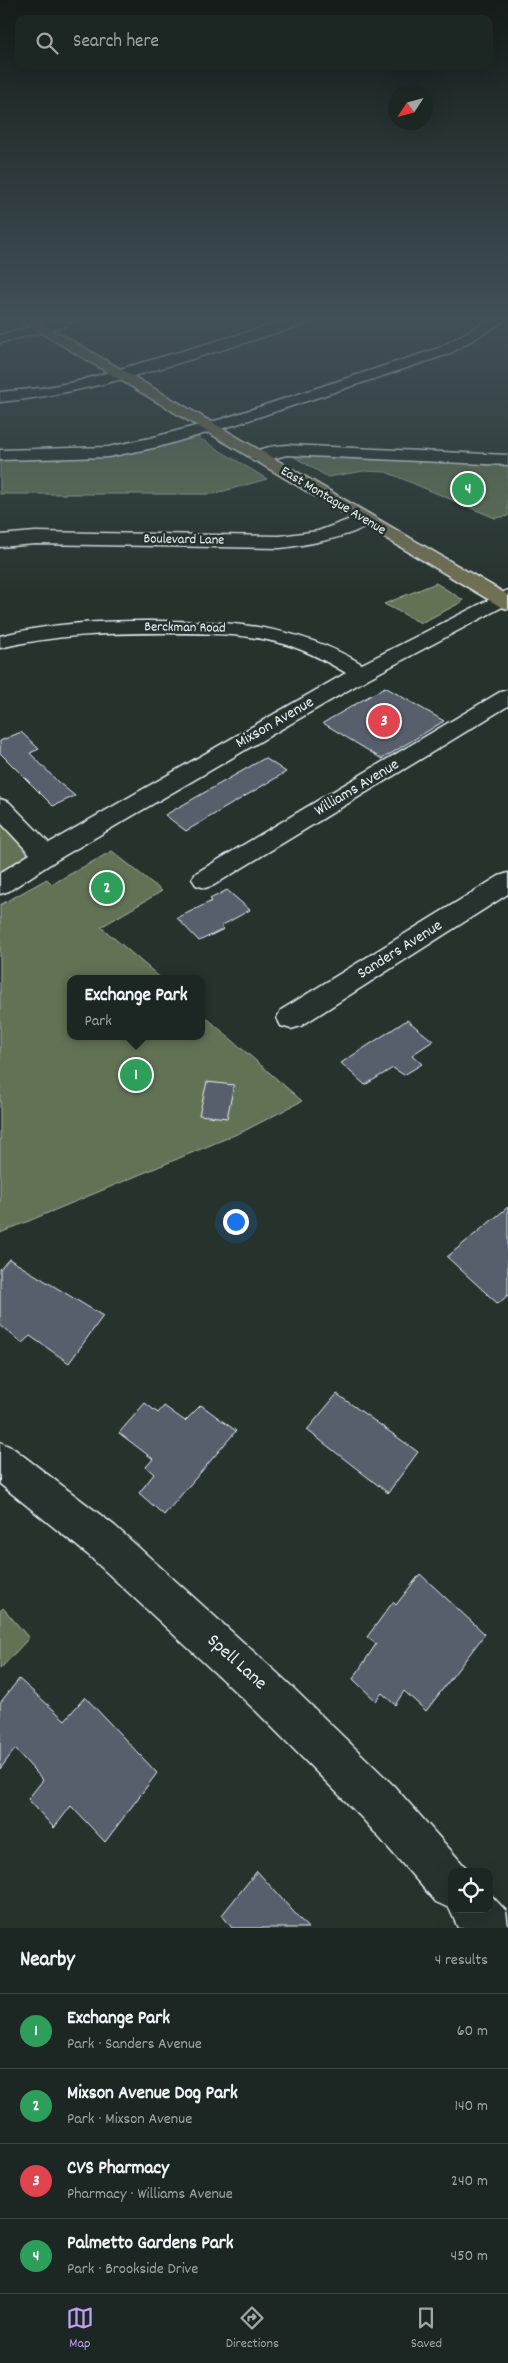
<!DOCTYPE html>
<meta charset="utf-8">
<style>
body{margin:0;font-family:Dekko,sans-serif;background:#29322f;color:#f1f3f6}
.controls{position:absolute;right:15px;bottom:15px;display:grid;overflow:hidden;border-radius:10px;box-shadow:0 5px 20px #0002}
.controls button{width:45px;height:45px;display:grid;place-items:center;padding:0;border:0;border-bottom:1px solid #3a4340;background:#1c2622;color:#f1f3f6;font:25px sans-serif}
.compass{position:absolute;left:388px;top:85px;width:45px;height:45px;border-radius:50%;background:#1c2622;box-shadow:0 5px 20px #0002;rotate:234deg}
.you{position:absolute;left:235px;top:1221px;width:18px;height:18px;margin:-12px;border:4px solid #fff;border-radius:50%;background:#1a73e8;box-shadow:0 0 0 8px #1a73e833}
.badge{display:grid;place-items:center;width:32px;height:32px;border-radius:50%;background:#bca0f2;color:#fff;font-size:16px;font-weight:700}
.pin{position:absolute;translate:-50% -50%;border:2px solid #fff;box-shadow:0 1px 5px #0006}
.popup{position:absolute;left:67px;top:975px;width:138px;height:65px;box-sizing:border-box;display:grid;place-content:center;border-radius:10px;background:#1c2622;filter:drop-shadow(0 1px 4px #0005);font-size:16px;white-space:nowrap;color:#a0a5a5}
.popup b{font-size:19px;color:#f1f3f6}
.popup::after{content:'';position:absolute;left:50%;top:100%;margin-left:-10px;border:10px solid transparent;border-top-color:#1c2622}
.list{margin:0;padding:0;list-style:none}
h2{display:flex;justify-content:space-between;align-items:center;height:65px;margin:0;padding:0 20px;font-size:21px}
h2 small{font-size:16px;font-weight:400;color:#a0a5a5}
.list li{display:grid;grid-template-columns:32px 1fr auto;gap:15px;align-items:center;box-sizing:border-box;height:75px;padding:0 20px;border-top:1px solid #3a4340}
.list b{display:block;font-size:19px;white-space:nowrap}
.list p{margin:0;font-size:16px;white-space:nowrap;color:#a0a5a5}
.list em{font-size:16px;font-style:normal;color:#a0a5a5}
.icon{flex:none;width:28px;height:28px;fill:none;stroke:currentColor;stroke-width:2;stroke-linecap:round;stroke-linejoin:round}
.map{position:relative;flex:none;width:508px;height:1928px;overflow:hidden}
.search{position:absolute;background:#1c2622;box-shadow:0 5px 20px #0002;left:15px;right:15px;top:15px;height:55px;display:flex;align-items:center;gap:12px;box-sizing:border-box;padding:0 18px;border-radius:10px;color:#a0a5a5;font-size:19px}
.sheet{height:365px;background:#1c2622}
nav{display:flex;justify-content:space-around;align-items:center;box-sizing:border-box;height:70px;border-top:1px solid #3a4340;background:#1c2622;font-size:14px;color:#a0a5a5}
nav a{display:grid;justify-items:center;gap:2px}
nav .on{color:#bca0f2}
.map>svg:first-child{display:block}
</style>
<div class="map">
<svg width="508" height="1928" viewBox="0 0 508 1928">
<rect width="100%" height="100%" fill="#26332d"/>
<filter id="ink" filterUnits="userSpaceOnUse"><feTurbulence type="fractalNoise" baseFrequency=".02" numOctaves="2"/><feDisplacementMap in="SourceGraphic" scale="10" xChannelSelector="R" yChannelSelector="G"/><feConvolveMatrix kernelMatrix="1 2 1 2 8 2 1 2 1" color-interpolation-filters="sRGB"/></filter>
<g filter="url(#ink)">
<path fill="#627254" stroke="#a5b2a6" d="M189,432l78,47 -54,15h-213v-39l108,-3z
M291,455l217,10v51l-13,2 -109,-46 -22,-1 -36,6z
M436,583l27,17 -1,2 -41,21 -37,-19z
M0,807l46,48 -46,16z
M112,851l50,40 -61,36 61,52h-91v57h130v-23l101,88 -58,30 -244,102v-328l47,-26 5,5z
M3,1608l26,30 -29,31v-58z"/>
<path fill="#595e6c" stroke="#e8f1f8" d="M385,687l59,34 -62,38 -59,-36z
M21,732l18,17 -9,4 28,29 17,14 -22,10 -53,-53v-12z
M265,758l21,14 -100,59 -21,-16z
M227,890l23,20 -29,16 3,3 -25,12 -22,-23 35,-17 -2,-2z
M407,1020l26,21 -21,14 10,9 -18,11 -11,-7 -28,17 -24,-22z
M207,1082l27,3 -7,33 -28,-3z
M508,1207v88l-10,9 -51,-47z
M9,1259l94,57 -34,47 -39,-27 -8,7 -22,-18v-56z
M337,1394l81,58 -30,41 -81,-63z
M145,1403l13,10 6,-7 21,15 16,-16 35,26 -72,84 -25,-22 15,-19 -8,-7 7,-8 -34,-26z
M420,1574l65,60 -59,77 -22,-20 -9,14 -13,-12 -6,8 -23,-22 23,-35 -9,-7 26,-35 3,3z
M19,1679l46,41 20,-23 72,76 -52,69 -34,-36 -17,22 -26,-29 15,-19 -28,-31 -15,20v-66z
M257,1871l51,57h-76l-10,-13z"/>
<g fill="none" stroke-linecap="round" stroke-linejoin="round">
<defs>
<path id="minor" d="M47,322h24l-2,3 -69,18v-8z
M282,322h23l-2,3c-99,29 -200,67 -303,77v-10l41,-4 34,-6z
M485,322h18l-54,32 -215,71 -76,22 -50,10 -108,3v-10l108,-3 42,-9 72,-19 217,-71z
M287,445l221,10v10l-221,-10 -28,7 -6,-1 -3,-4c7,-10 26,-11 37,-12z
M364,514l7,2 2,4c-11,16 -73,26 -93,28l-245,-4 -35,3v-12l35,-3 245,4 38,-5z
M508,590v14l-139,74 -314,183 -46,30 -9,3v-21l30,-19 -30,-32v-23l9,3 40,41 297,-170c-20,-12 -40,-23 -62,-29 -40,-11 -81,-11 -121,-11 -56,0 -109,2 -163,15v-12c49,-13 98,-15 148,-15 78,0 145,2 214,43z
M508,690v16l-294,179 -9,3 -9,-3 -4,-6 4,-6 304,-181z
M508,873v21l-207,132 -10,3 -10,-3 -4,-8 4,-8 218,-134z
M0,1442l13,6 102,78 171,155 108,105 74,84 1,2h-17v37h37v-16l17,18 2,17h-50l-9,-20 -13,-6 -74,-84 -106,-107 -169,-157 -87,-70z"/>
<path id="major" d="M23,322h17l468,273v14l-7,-2z"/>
</defs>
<use href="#minor" stroke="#e8f1f8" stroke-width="3"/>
<use href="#major" stroke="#e8f1f8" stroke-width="3"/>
<use href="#minor" fill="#26332d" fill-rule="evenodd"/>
<use href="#major" fill="#716f52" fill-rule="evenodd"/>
</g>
</g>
<linearGradient id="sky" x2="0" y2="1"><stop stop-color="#151c19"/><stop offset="0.54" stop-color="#415057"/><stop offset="1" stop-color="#415057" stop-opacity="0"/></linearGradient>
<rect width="508" height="592" fill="url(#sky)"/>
<g text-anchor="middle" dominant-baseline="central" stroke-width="5" stroke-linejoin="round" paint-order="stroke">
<g font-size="14" fill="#e8f1f8" stroke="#26332d">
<text transform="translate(333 501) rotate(31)">East Montague Avenue</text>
<text transform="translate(184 540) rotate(1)">Boulevard Lane</text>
<text transform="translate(185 628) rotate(1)">Berckman Road</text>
</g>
<g font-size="16" fill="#e8f1f8" stroke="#26332d">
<text transform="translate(275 723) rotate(-30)">Mixson Avenue</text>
<text transform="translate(357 788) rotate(-31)">Williams Avenue</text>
<text transform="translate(400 950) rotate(-32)">Sanders Avenue</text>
</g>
<g font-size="19" fill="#e8f1f8" stroke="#26332d">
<text transform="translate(236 1663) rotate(42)">Spell Lane</text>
</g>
</g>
</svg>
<div class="controls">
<button><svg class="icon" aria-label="locate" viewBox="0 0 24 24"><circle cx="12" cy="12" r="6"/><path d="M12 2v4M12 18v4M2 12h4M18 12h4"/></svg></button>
</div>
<svg class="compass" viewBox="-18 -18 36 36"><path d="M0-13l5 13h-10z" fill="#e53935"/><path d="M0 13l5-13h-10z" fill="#a0a5a5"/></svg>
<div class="you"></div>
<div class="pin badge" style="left:136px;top:1075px;background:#2e9e5b">1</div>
<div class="popup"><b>Exchange Park</b>Park</div>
<div class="pin badge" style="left:107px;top:888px;background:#2e9e5b">2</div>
<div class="pin badge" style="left:384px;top:721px;background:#e0444e">3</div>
<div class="pin badge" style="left:468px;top:489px;background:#2e9e5b">4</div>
<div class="search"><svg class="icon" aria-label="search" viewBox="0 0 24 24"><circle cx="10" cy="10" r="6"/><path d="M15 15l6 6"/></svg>Search here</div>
</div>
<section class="sheet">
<h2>Nearby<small>4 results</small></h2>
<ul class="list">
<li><span class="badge" style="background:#2e9e5b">1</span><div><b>Exchange Park</b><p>Park · Sanders Avenue</p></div><em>60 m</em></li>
<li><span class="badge" style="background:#2e9e5b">2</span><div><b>Mixson Avenue Dog Park</b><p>Park · Mixson Avenue</p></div><em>140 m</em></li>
<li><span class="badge" style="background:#e0444e">3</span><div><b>CVS Pharmacy</b><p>Pharmacy · Williams Avenue</p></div><em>240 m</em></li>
<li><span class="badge" style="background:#2e9e5b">4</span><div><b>Palmetto Gardens Park</b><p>Park · Brookside Drive</p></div><em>450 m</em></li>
</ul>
</section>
<nav>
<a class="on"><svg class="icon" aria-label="map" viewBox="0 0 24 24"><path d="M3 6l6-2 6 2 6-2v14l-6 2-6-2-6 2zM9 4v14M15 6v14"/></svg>Map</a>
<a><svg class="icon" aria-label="directions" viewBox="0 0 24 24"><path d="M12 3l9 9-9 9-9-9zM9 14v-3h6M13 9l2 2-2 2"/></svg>Directions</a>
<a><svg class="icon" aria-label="saved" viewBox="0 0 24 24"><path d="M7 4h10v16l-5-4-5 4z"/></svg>Saved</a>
</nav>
